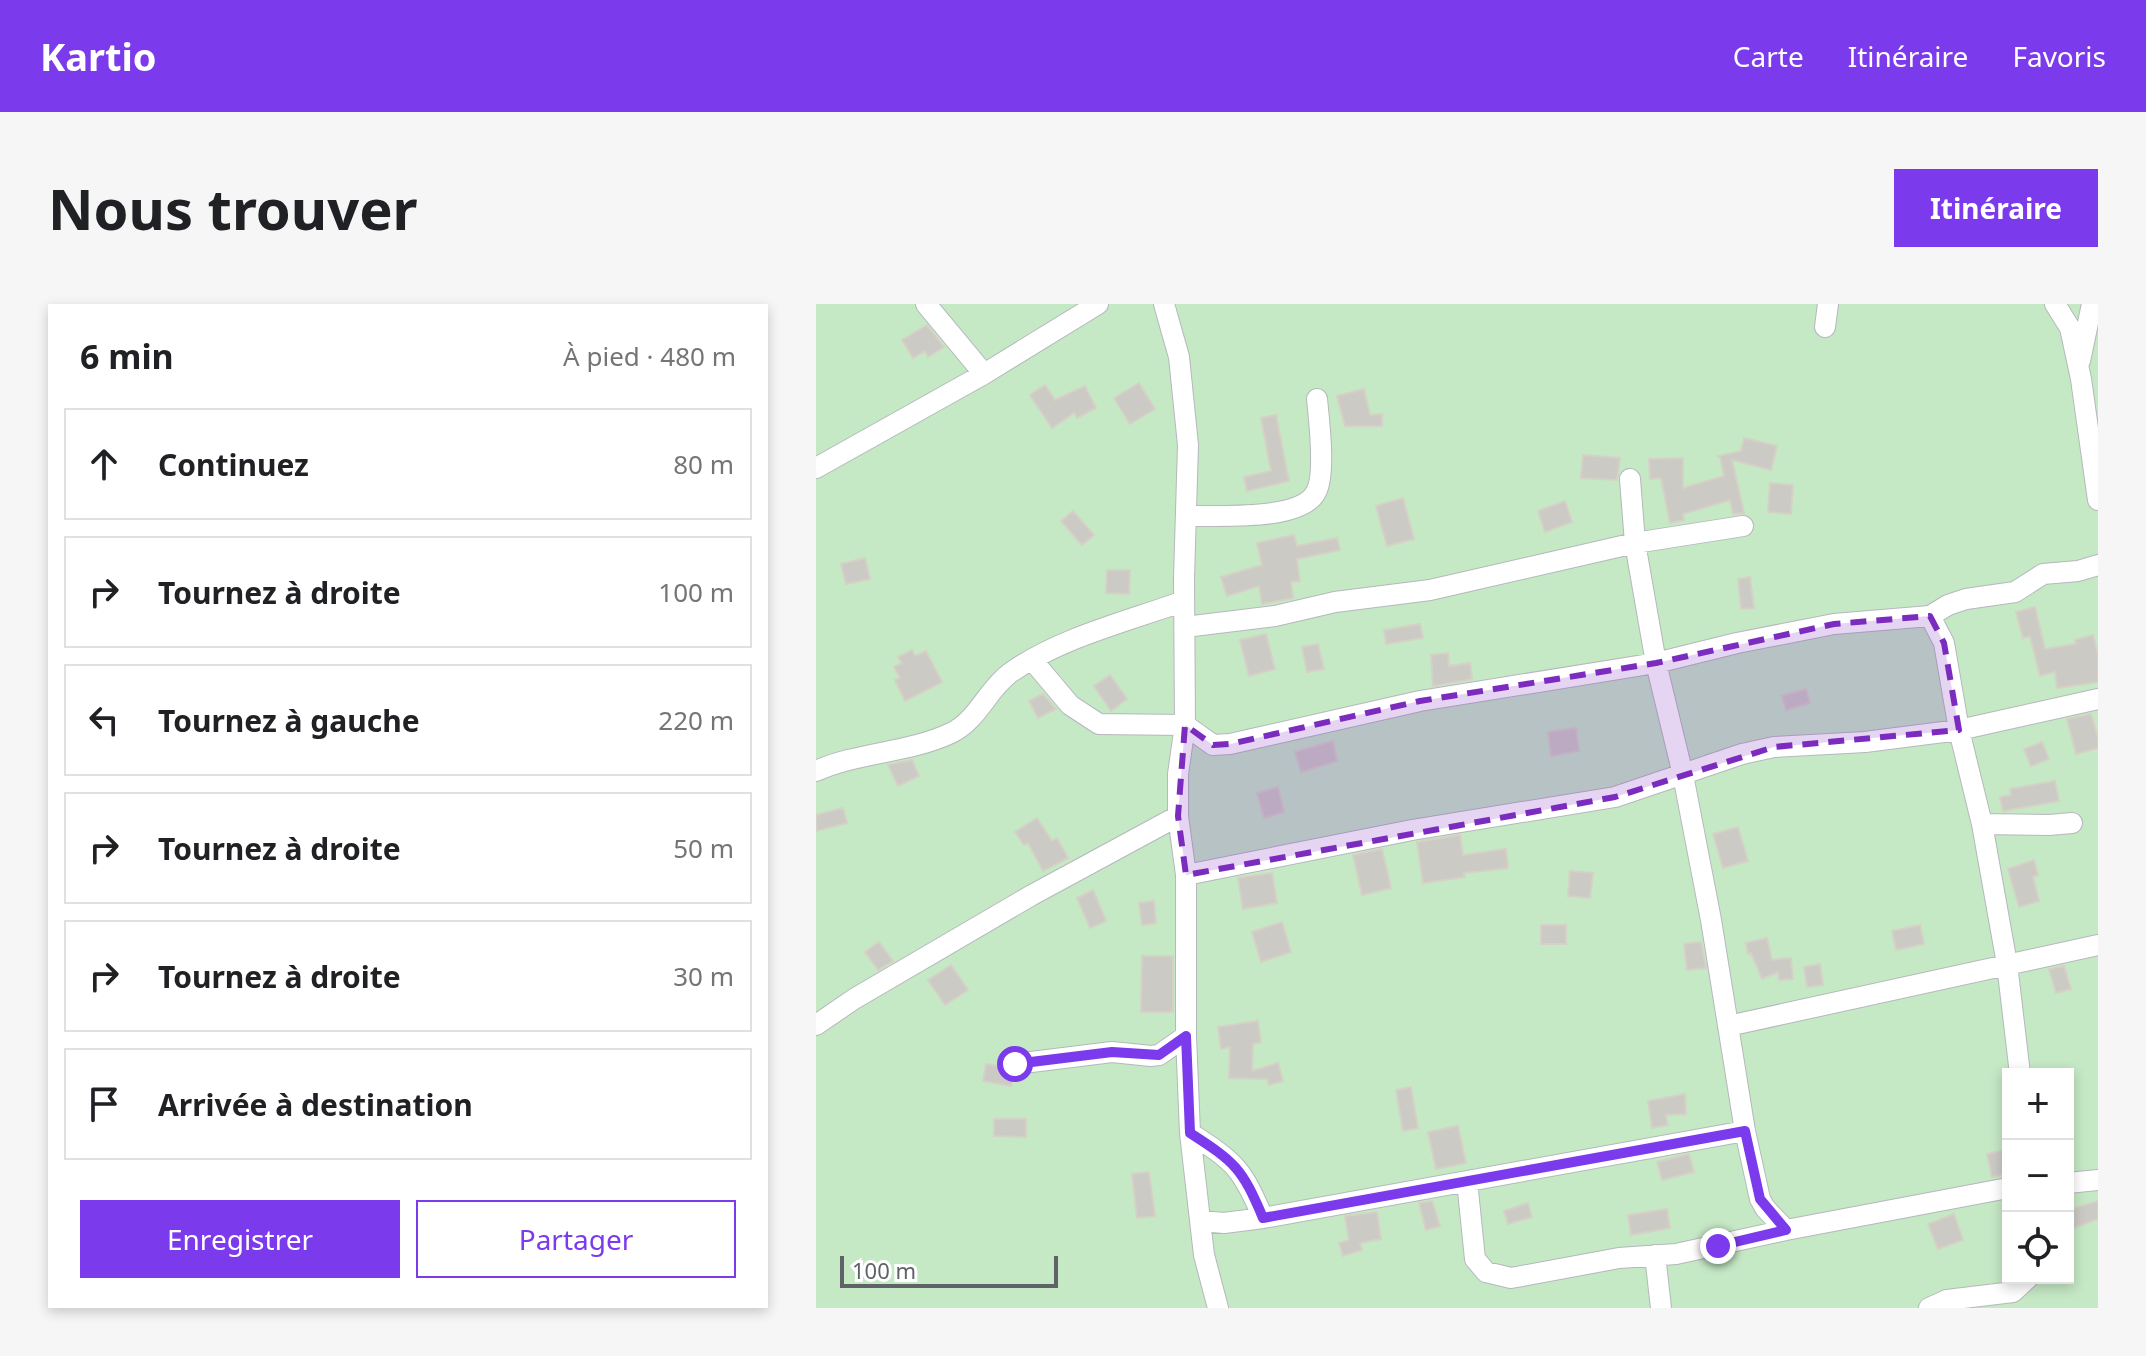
<!DOCTYPE html>
<html lang="fr">
<meta charset="utf-8">
<style>
body{margin:0;font-family:"Noto Sans",sans-serif;background:#f6f6f6;color:#202124}
.controls{position:absolute;right:24px;bottom:24px;display:grid;overflow:hidden;border-radius:0px;box-shadow:0 4px 12px #0003}
.controls button{width:72px;height:72px;display:grid;place-items:center;padding:0;border:0;border-bottom:2px solid #e0e0e0;background:#fff;color:#202124;font:40px sans-serif}
.scale{position:absolute;left:24px;bottom:20px;width:218px;box-sizing:border-box;padding-left:8px;border:4px solid #5f6368;border-top:0;font-size:22px;line-height:28px;white-space:nowrap;color:#5f6368;-webkit-text-stroke:6px #fff;paint-order:stroke}
.stop{position:absolute;width:24px;height:24px;margin:-18px;border:6px solid #7c3aed;border-radius:50%;background:#fff}
.stop.end{background:#7c3aed;border-color:#fff;box-shadow:0 2px 8px #0008}
.list{margin:0;padding:0;list-style:none}
h2{display:flex;justify-content:space-between;align-items:center;height:104px;margin:0;padding:0 32px;font-size:34px}
h2 small{font-size:26px;font-weight:400;color:#757577}
.list li{display:grid;grid-template-columns:52px 1fr auto;gap:24px;align-items:center;box-sizing:border-box;height:112px;margin:0 16px 16px;padding:0 16px;border:2px solid #e0e0e0;border-radius:0px}
.list b{display:block;font-size:30px;white-space:nowrap}
.list em{font-size:26px;font-style:normal;color:#757577}
.actions{display:flex;gap:16px;padding:24px 32px}
.actions a{flex:1;padding:18px 0;border:2px solid #7c3aed;border-radius:0px;text-align:center;font-size:28px;color:#7c3aed}
.actions .main{background:#7c3aed;color:#fff}
.icon{flex:none;width:44px;height:44px;fill:none;stroke:currentColor;stroke-width:2;stroke-linecap:round;stroke-linejoin:round}
.map{position:relative;flex:none;width:1282px;height:1004px;overflow:hidden;border-radius:0px}
header{display:flex;align-items:center;gap:48px;box-sizing:border-box;height:112px;padding:0 40px;background:#7c3aed;color:#fff}
header strong{font-size:38px}
nav{display:flex;gap:44px;margin-inline-start:auto;font-size:28px}
.intro{display:flex;align-items:center;justify-content:space-between;box-sizing:border-box;height:192px;padding:0 48px}
h1{margin:0;font-size:56px}
.button{padding:20px 36px;border-radius:0px;background:#7c3aed;color:#fff;font-size:28px;font-weight:700}
main{display:flex;gap:48px;padding:0 48px}
aside{flex:1;background:#fff;border-radius:0px;box-shadow:0 4px 12px #0003}
.map>svg:first-child{display:block}
</style>
<header>
<strong>Kartio</strong>
<nav><a>Carte</a><a>Itinéraire</a><a>Favoris</a></nav>
</header>
<div class="intro"><h1>Nous trouver</h1><a class="button">Itinéraire</a></div>
<main>
<aside>
<h2>6 min<small>À pied · 480 m</small></h2>
<ul class="list">
<li><svg class="icon" aria-label="ahead" viewBox="0 0 24 24"><path d="M12 20V5M6 11l6-6 6 6"/></svg><div><b>Continuez</b></div><em>80 m</em></li>
<li><svg class="icon" aria-label="right" viewBox="0 0 24 24"><path d="M7 20v-9h11M14 6l5 5-5 5"/></svg><div><b>Tournez à droite</b></div><em>100 m</em></li>
<li><svg class="icon" aria-label="left" viewBox="0 0 24 24"><path d="M17 20v-9H6M10 6l-5 5 5 5"/></svg><div><b>Tournez à gauche</b></div><em>220 m</em></li>
<li><svg class="icon" aria-label="right" viewBox="0 0 24 24"><path d="M7 20v-9h11M14 6l5 5-5 5"/></svg><div><b>Tournez à droite</b></div><em>50 m</em></li>
<li><svg class="icon" aria-label="right" viewBox="0 0 24 24"><path d="M7 20v-9h11M14 6l5 5-5 5"/></svg><div><b>Tournez à droite</b></div><em>30 m</em></li>
<li><svg class="icon" aria-label="arrive" viewBox="0 0 24 24"><path d="M6 21V4h12l-3 4 3 4H6"/></svg><div><b>Arrivée à destination</b></div></li>
</ul>
<div class="actions"><a class="main">Enregistrer</a><a>Partager</a></div>
</aside>
<div class="map">
<svg width="1282" height="1004" viewBox="0 0 1282 1004">
<rect width="100%" height="100%" fill="#f1efe8"/>
<path fill="#c5e8c5" fill-rule="evenodd" d="M0,0h1282v1004h-1282zM1192,770h60v204h-60z"/>
<path fill="#cccac5" stroke="#d6d1c6" stroke-width="2" d="M111,21l17,22 -16,10 -3,-6 -12,7 -11,-18z
M323,79l16,26 -25,15 -16,-26z
M229,81l10,15 30,-14 11,22 -19,10 -3,-5 -22,15 -22,-33z
M548,85l6,26 12,-1v12h-37l-8,-30z
M460,111l13,66 -42,10 -3,-14 27,-6 -10,-53z
M928,134l33,8 -6,24 -39,-10 12,53 -11,1 -3,-14 -47,14 1,6 -14,3 -9,-45 -11,1 -1,-20 34,-1v30l41,-12 -4,-19 -2,-1 23,-5z
M767,151l37,3 -3,22 -36,-2z
M954,179l23,2 -2,29 -23,-2z
M587,194l11,41 -27,7 -11,-40z
M749,197l7,21 -27,10 -7,-21z
M257,207l21,24 -12,10 -21,-24z
M478,231l3,11 40,-8 3,12 -43,9 3,22 -9,1 2,16 -31,6 -3,-18 -32,10 -6,-19 41,-12 -5,-22z
M49,254l5,21 -24,5 -5,-20z
M291,266h23l-1,24 -23,-1z
M934,273l4,31 -13,1 -3,-30z
M1219,303l10,42 31,-5 -1,-4 18,-5 5,20v27l-41,6 -2,-16 -15,4 -10,-40 -7,2 -7,-26z
M604,320l3,14 -37,6 -2,-14z
M450,330l9,35 -26,7 -9,-36z
M502,340l6,25 -17,3 -5,-25z
M96,346l3,6 11,-5 16,31 -37,19 -10,-21 5,-2 -6,-11 8,-4 -4,-6z
M632,349l1,13 21,-3 2,16 -39,7 -2,-31z
M294,371l17,24 -16,12 -17,-25z
M990,385l4,14 -24,7 -4,-14z
M227,390l13,15 -18,9 -9,-17z
M1275,410l7,24v10l-22,6 -9,-35z
M760,424l3,23 -28,5 -3,-24z
M517,437l4,20 -36,11 -6,-20z
M1226,438l7,17 -18,7 -7,-17z
M96,456l7,16 -21,10 -10,-21z
M1239,477l4,20 -56,10 -3,-14 11,-2 -1,-6z
M462,483l6,25 -20,6 -7,-25z
M27,504l4,15 -31,8v-16z
M221,514l15,23 5,-3 11,20 -25,13 -15,-28 -4,2 -9,-13z
M922,523l10,34 -25,7 -10,-34z
M644,531l3,20 43,-6 2,19 -44,5 1,4 -42,6 -6,-41z
M566,545l9,39 -29,7 -9,-40z
M1218,556l4,15 -5,2 6,24 -20,6 -11,-38z
M754,567l23,2 -3,25 -22,-2z
M456,569l5,30 -34,6 -5,-31z
M277,586l13,31 -16,7 -13,-30z
M338,597l2,22 -14,2 -3,-22z
M466,618l9,30 -30,10 -9,-30z
M725,621h25v19h-25z
M1104,621l4,19 -28,6 -4,-19z
M951,634l5,22 19,-2 2,21 -14,1 -1,-8 -16,7 -11,-26 -3,1 -2,-11z
M63,638l14,19 -15,9 -13,-18z
M885,638l5,26 -19,2 -3,-26z
M326,652h31v56h-32z
M1004,660l3,21 -16,2 -3,-20z
M135,661l17,25 -23,15 -17,-25z
M1248,662l7,23 -15,4 -7,-24z
M442,717l3,21 -8,2 -1,27 26,-8 5,18 -14,4 -2,-6 -38,-1 1,-31 -9,2 -3,-22z
M170,760l16,3 3,5 8,4 -2,10 -28,-5z
M595,783l7,41 -15,3 -7,-41z
M869,790l1,20 -20,1 2,10 -16,3 -4,-27z
M178,815h32v18l-32,-1z
M642,822l8,37 -30,6 -8,-37z
M1192,845v24l-16,4 -5,-23z
M873,850l5,18 -32,8 -5,-18z
M333,868l6,44 -18,2 -5,-44z
M616,897l8,25 -14,4 -7,-27z
M1282,897v18l-30,11v-20z
M712,899l4,14 -24,7 -4,-13z
M851,905l3,19 -39,7 -3,-20z
M561,908l4,27 -21,4 2,7 -19,6 -4,-13 10,-3 -4,-24z
M1138,910l9,26 -25,9 -10,-25z"/>
<g fill="none" stroke-linecap="round" stroke-linejoin="round">
<defs>
<path id="minor" d="M110,0l58,70
M348,0l15,53 9,88 -4,133 1,147 -7,49v42l8,59v161l4,97 14,122 14,53
M1239,0l15,24 11,51 17,121
M1009,23l3,-23
M1264,57l12,-57
M0,164l168,-94 114,-70
M814,175l5,64 21,120 27,112 28,145 34,211 15,68 5,9 21,22
M370,212c30,-1 115,6 130,-24 10,-18 3,-72 1,-93
M1114,312l14,27 15,87 23,94 25,140 13,110
M369,323l90,-11 60,-14 95,-12 205,-47 108,-17
M217,357l37,44 29,19 86,1 28,20 17,-1 190,-43 236,-38 81,-20 97,-19 96,-8 18,-11 18,-6 49,-7 28,-18 35,-3 20,-6
M0,467c42,-19 93,-18 135,-38 27,-13 36,-43 59,-60 49,-35 118,-52 174,-72
M1166,520l67,1 23,-2
M370,571l226,-45 203,-33 127,-43 32,-7 91,-5 94,-12 139,-31
M0,721l38,-26 178,-104 146,-79
M912,722l370,-81
M199,760l97,-12 39,4 8,-1 27,-19
M374,829c45,29 52,35 73,85
M651,877l8,78 11,13 25,6 108,-20 57,-4 110,-24 222,-42
M1252,879l30,-3
M385,917l23,2 39,-5 482,-87
M839,951l6,53
M1113,1004l18,-8 66,-8 15,-14"/>
</defs>
<use href="#minor" stroke="#b5b8bc" stroke-width="22"/>
<use href="#minor" stroke="#fff" stroke-width="20"/>
</g>
<g fill="none" stroke-linecap="round" stroke-linejoin="round">
<path stroke="#7c3aed" stroke-width="10" d="M199,760l97,-12 47,3 27,-19 4,97c45,29 52,35 73,85l482,-87 15,68 26,31 -68,16"/>
</g>
<path fill="#7b2cbf" fill-opacity="0.2" stroke="#7b2cbf" stroke-width="6" stroke-dasharray="16 10" stroke-linejoin="round" d="M1114,312l14,27 15,87 -185,17 -159,50 -429,78 -8,-59 7,-91 28,20 17,-1 190,-43 236,-38 178,-39z"/>
</svg>
<div class="controls">
<button>+</button>
<button>−</button>
<button><svg class="icon" aria-label="locate" viewBox="0 0 24 24"><circle cx="12" cy="12" r="6"/><path d="M12 2v4M12 18v4M2 12h4M18 12h4"/></svg></button>
</div>
<div class="scale">100 m</div>
<div class="stop" style="left:199px;top:760px"></div>
<div class="stop end" style="left:902px;top:942px"></div>
</div>
</main>
